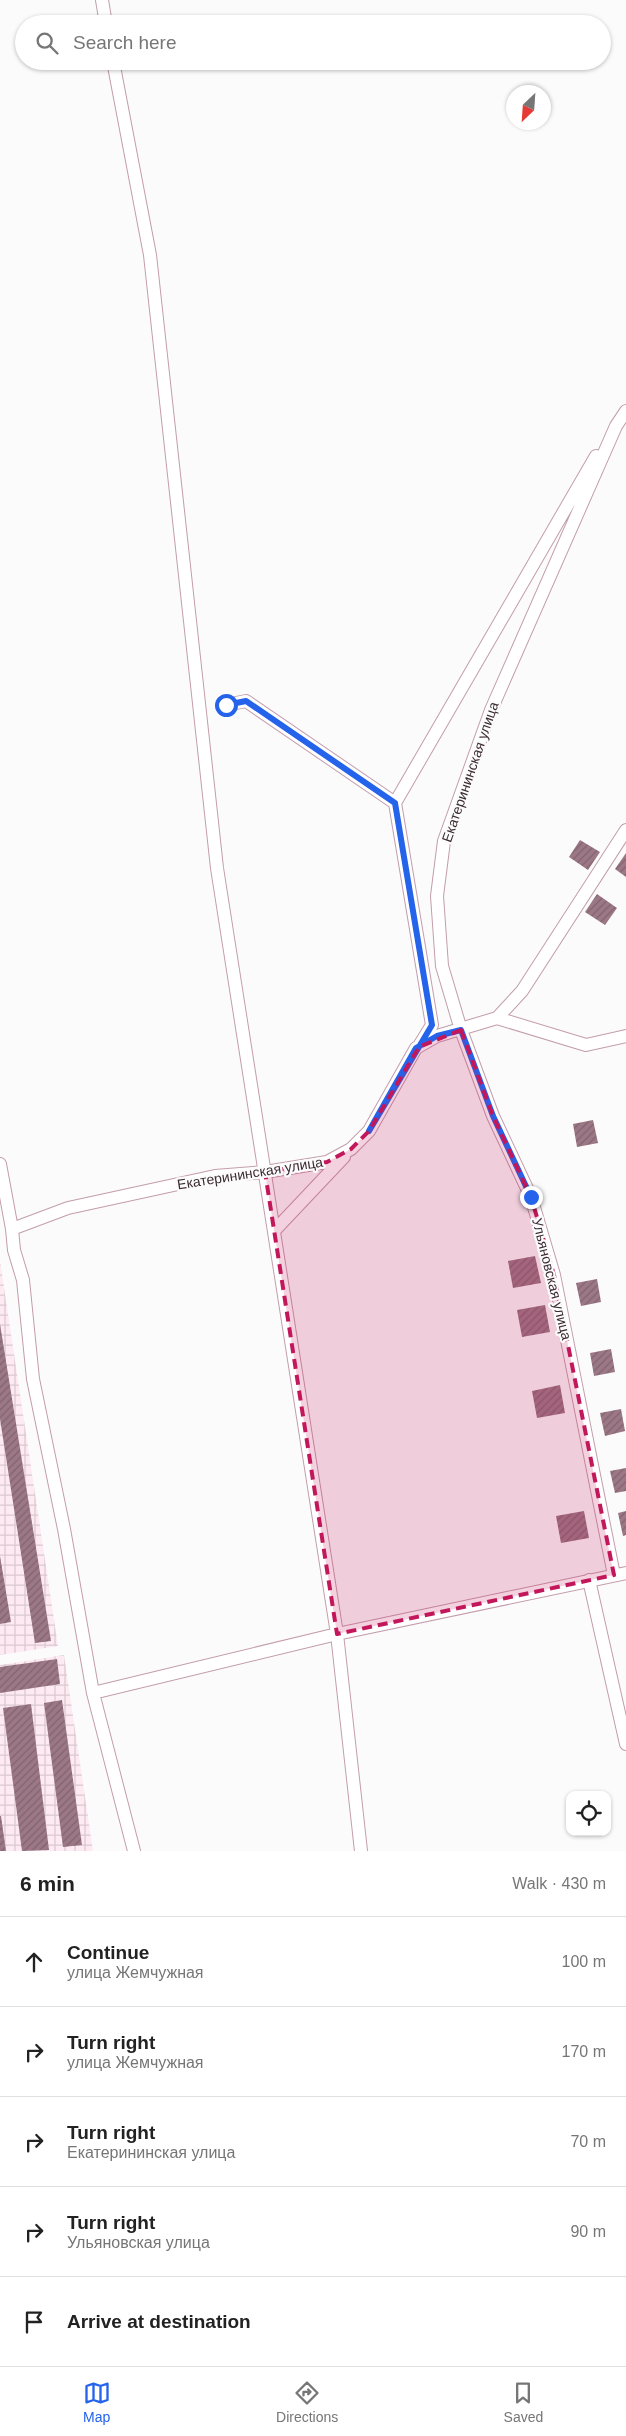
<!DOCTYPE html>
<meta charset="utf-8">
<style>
body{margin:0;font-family:Arial,sans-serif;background:#f2f2f2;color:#222}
.controls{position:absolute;right:15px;bottom:15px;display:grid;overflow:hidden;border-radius:10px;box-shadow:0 1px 4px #0004}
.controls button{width:45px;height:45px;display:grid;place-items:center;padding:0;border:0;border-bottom:1px solid #e0e0e0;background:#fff;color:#222;font:25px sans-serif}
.compass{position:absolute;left:506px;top:85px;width:45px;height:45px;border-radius:50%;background:#fff;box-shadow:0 1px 4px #0004;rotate:205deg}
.stop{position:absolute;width:15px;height:15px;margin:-11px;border:4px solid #2563eb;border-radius:50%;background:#fff}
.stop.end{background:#2563eb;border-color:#fff;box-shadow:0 1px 5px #0008}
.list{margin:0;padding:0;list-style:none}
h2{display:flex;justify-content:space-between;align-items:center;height:65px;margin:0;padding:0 20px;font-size:21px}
h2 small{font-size:16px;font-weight:400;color:#767676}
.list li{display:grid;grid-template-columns:32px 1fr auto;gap:15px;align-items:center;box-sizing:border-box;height:90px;padding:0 20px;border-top:1px solid #e0e0e0}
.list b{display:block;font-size:19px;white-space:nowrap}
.list p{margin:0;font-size:16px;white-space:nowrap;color:#767676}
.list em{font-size:16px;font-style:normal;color:#767676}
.icon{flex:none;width:28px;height:28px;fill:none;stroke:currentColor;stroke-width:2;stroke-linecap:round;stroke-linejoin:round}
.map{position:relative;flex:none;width:626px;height:1851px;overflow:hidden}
.search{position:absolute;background:#fff;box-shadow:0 1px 4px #0004;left:15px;right:15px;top:15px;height:55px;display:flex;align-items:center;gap:12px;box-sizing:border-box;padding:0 18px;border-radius:28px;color:#767676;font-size:19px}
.sheet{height:515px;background:#fff}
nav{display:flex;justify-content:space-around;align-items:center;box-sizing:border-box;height:70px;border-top:1px solid #e0e0e0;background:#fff;font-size:14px;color:#767676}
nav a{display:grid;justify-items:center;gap:2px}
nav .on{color:#2563eb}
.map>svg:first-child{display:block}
</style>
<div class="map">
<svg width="626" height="1851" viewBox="0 0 626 1851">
<defs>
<pattern id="industrial-grid" width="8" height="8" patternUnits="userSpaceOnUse" patternTransform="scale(1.25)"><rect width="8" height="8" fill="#feeaf2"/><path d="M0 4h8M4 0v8" fill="none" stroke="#dbc9d0"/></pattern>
<pattern id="building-hatch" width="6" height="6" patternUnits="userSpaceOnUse" patternTransform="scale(1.25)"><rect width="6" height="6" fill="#9c7886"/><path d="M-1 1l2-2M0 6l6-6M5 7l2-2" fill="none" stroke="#80636e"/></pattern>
</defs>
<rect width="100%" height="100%" fill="#fbfbfb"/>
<path fill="url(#industrial-grid)" d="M0,1261l58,385 -58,9z
M64,1655l29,196h-93v-186z"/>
<path fill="url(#building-hatch)" d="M580,840l20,12 -12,18 -19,-13z
M626,853v24l-11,-8z
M597,894l20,14 -12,17 -20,-13z
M593,1120l5,23 -21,4 -4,-23z
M535,1256l6,27 -28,5 -5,-27z
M597,1279l4,23 -20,4 -5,-23z
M545,1305l5,27 -28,5 -5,-27z
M0,1324l51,317 -16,2 -35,-224z
M611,1349l4,23 -21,4 -4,-23z
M560,1385l5,28 -28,5 -5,-27z
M621,1409l4,22 -20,5 -5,-23z
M626,1468v23l-11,2 -5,-22z
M584,1511l5,27 -28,5 -5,-27z
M626,1511v24l-3,1 -5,-23z
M0,1556l11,66 -11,2z
M57,1659l3,25 -60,9v-26z
M62,1700l20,145 -19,2 -19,-144z
M31,1704l18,146 -27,1 -19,-143z
M0,1816h1l5,35h-6z"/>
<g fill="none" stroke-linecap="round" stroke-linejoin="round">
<defs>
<path id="street" d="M102,0l4,24
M113,61l37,194 67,613 120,766 24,217
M226,705l20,-4 149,102 37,222 -13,21
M395,803l201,-347
M497,1018l25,-27 104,-161
M0,1164l12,65 2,21 9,30 10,99 31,150 29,164 41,158
M12,1229l56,-21 147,-32 50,-4 62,-10 24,-13 18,-18 47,-83 21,-12 60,-18 89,27 40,-9
M275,1230l69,-73
M614,1575l-60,-300 -23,-78 -38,-81 -32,-86 -19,-64 -5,-70 7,-55 47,-131 125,-284 10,-15
M589,1580l37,164
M93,1693l244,-59 289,-61"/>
</defs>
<use href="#street" stroke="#c39dac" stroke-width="14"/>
<use href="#street" stroke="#fff" stroke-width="12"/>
</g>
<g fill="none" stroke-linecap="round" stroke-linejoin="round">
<path stroke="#2563eb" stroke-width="6" d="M226,705l20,-4 149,102 37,222 -63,106 47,-83 21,-12 24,-6 32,86 38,81"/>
</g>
<path fill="#c2185b" fill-opacity="0.2" stroke="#c2185b" stroke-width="4" stroke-dasharray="10 6" stroke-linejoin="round" d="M461,1030l32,86 38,81 23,78 60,300 -277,59 -72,-462 62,-10 24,-13 18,-18 50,-84z"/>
<g text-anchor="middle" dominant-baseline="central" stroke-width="4.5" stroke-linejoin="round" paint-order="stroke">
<g font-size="14" fill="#3b2b32" stroke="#fbfbfb">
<text transform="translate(470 772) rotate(-71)">Екатерининская улица</text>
<text transform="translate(250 1173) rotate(-9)">Екатерининская улица</text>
<text transform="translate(552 1279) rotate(76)">Ульяновская улица</text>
</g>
</g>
</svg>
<div class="controls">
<button><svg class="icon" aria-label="locate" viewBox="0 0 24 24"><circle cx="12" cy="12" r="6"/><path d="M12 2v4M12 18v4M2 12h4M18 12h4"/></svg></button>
</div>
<svg class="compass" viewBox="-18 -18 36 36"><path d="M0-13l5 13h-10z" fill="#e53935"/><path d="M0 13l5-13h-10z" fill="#767676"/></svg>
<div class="stop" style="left:226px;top:705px"></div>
<div class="stop end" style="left:531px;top:1197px"></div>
<div class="search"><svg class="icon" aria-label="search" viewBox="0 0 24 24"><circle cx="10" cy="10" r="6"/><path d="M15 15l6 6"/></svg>Search here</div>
</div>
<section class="sheet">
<h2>6 min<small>Walk · 430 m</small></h2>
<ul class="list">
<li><svg class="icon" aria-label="ahead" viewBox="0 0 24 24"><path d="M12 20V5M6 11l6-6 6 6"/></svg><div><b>Continue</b><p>улица Жемчужная</p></div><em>100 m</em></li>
<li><svg class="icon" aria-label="right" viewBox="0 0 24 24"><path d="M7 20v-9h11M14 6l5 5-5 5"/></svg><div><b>Turn right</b><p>улица Жемчужная</p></div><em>170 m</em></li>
<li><svg class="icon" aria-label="right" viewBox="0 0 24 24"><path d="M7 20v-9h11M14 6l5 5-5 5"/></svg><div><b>Turn right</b><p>Екатерининская улица</p></div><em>70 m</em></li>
<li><svg class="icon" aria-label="right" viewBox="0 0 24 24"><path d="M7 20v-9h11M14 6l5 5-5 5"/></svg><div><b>Turn right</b><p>Ульяновская улица</p></div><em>90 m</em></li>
<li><svg class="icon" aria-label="arrive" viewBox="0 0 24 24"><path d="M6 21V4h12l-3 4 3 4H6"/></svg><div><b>Arrive at destination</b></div></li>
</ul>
</section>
<nav>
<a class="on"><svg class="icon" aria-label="map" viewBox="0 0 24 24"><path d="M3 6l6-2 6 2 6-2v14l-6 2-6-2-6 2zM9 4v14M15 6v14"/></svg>Map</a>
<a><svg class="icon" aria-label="directions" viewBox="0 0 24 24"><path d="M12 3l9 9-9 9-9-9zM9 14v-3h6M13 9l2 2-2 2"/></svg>Directions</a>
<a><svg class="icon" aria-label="saved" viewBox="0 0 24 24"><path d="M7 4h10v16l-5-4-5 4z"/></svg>Saved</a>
</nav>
